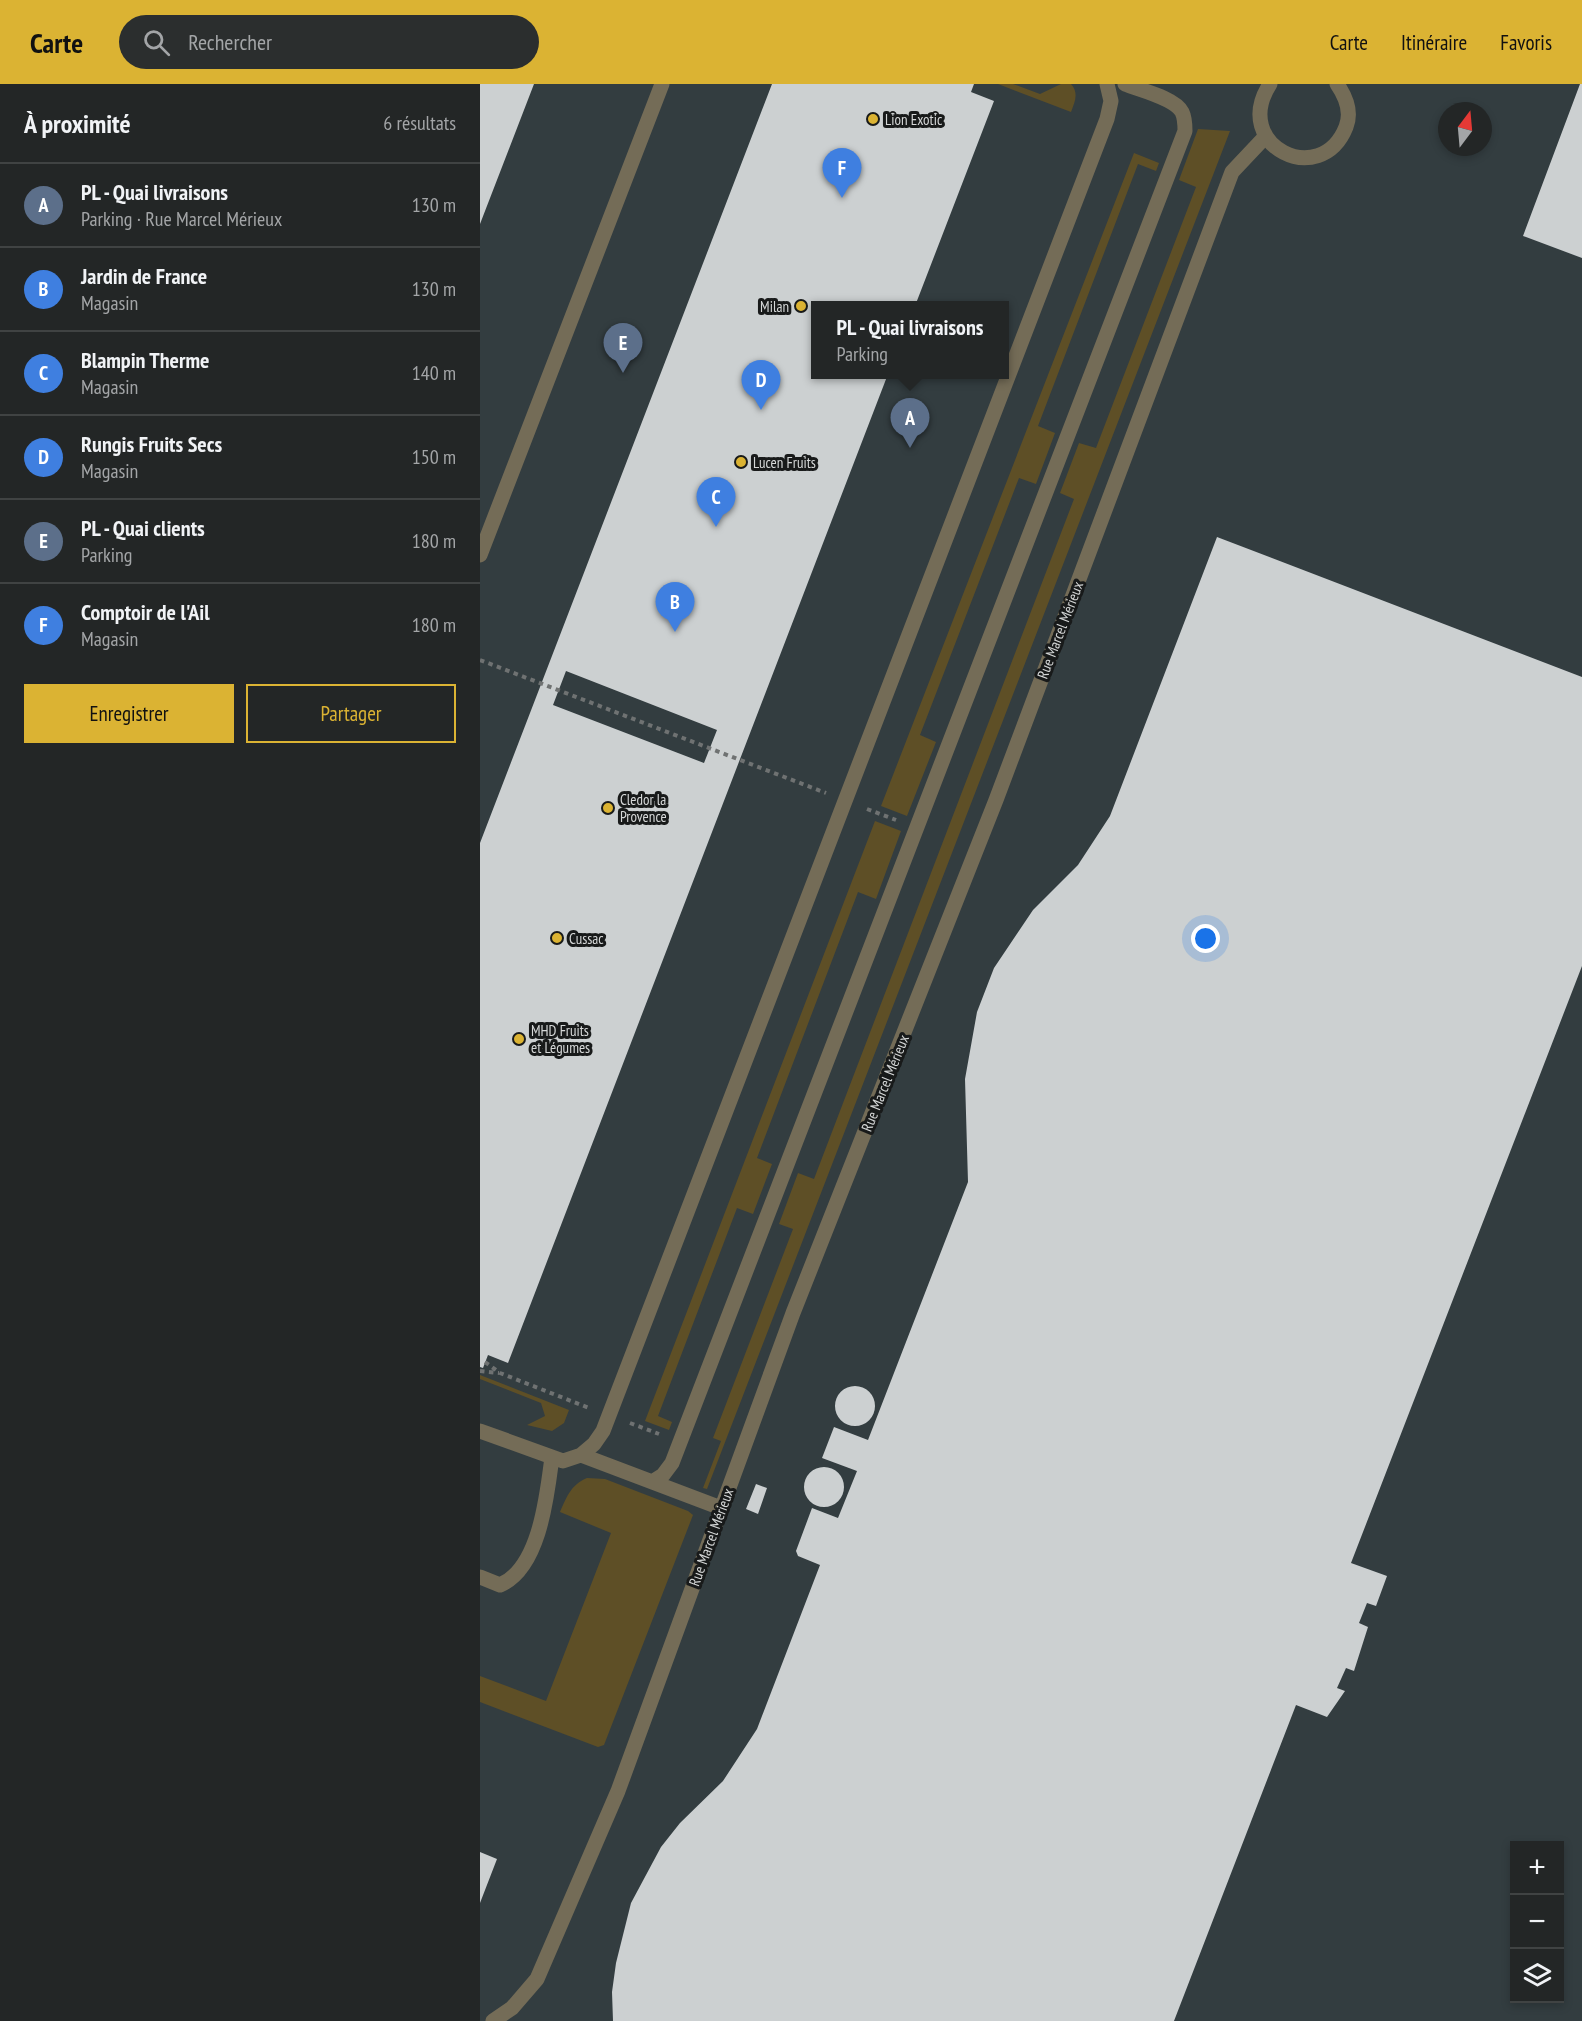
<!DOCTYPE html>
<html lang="fr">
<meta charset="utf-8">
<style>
body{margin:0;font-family:"PT Sans Narrow",sans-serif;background:#2b2e2e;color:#f1f3f6}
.controls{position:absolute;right:18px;bottom:18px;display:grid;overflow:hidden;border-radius:0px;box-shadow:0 3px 9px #0003}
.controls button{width:54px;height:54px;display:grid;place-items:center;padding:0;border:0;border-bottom:2px solid #404343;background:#232626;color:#f1f3f6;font:30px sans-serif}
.compass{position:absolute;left:958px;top:18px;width:54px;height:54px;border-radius:50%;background:#232626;box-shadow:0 3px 9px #0003;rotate:16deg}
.you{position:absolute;left:726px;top:855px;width:21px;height:21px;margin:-15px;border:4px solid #fff;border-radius:50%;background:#1a73e8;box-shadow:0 0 0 9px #1a73e833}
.badge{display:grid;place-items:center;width:39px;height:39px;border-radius:50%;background:#dbb333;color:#fff;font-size:20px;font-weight:700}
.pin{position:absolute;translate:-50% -50px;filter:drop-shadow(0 2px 3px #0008)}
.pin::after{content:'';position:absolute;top:32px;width:21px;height:18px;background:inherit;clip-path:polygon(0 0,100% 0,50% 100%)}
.popup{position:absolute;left:331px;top:217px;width:198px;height:78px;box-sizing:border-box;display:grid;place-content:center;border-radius:0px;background:#232626;filter:drop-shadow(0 2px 4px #0005);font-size:20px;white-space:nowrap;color:#a3a5a7}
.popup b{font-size:22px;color:#f1f3f6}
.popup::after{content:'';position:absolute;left:50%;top:100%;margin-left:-12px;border:12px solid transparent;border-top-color:#232626}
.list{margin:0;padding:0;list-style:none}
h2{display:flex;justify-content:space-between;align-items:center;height:78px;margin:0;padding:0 24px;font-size:26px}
h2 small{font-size:20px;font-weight:400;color:#a3a5a7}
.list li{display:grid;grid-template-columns:39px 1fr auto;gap:18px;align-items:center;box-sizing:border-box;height:84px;padding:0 24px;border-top:2px solid #404343}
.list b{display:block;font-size:22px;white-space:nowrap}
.list p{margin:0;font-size:20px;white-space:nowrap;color:#a3a5a7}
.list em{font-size:20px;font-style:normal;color:#a3a5a7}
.actions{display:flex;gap:12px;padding:18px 24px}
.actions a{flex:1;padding:14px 0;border:2px solid #dbb333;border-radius:0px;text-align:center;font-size:21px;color:#dbb333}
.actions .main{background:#dbb333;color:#111}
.icon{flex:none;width:33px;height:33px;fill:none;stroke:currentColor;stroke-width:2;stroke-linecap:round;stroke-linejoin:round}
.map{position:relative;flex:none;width:1102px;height:1937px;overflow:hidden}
header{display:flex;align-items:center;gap:36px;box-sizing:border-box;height:84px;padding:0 30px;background:#dbb333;color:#111}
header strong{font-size:28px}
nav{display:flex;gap:33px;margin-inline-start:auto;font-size:21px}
.search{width:420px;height:54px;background:#2b2e2e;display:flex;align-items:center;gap:15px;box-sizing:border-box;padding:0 21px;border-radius:33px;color:#a3a5a7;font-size:22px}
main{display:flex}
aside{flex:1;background:#232626}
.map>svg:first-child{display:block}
</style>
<header>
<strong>Carte</strong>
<div class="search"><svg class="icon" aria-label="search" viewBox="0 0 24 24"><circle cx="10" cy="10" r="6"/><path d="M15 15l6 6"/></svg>Rechercher</div>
<nav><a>Carte</a><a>Itinéraire</a><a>Favoris</a></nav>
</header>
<main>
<aside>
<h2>À proximité<small>6 résultats</small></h2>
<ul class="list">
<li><span class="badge" style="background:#5c6f8a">A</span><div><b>PL - Quai livraisons</b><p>Parking · Rue Marcel Mérieux</p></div><em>130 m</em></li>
<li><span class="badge" style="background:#3f7fe0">B</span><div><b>Jardin de France</b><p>Magasin</p></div><em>130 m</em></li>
<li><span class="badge" style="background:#3f7fe0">C</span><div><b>Blampin Therme</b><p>Magasin</p></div><em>140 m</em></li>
<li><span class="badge" style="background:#3f7fe0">D</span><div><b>Rungis Fruits Secs</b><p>Magasin</p></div><em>150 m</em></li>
<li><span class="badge" style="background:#5c6f8a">E</span><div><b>PL - Quai clients</b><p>Parking</p></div><em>180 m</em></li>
<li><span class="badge" style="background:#3f7fe0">F</span><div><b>Comptoir de l'Ail</b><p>Magasin</p></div><em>180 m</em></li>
</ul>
<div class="actions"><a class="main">Enregistrer</a><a>Partager</a></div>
</aside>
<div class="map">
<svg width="1102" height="1937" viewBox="0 0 1102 1937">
<rect width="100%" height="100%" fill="#2f3233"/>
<path fill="#333d40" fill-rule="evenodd" d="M0,0h1102v1937h-1102zM967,27h36v36h-36zM336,222h188v68h-188zM1034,1762h46v152h-46z"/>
<path fill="#5e4f26" d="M518,0h15l27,10 21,-10h10c8,9 4,17 0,28z
M718,45l32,2 -523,1358 -4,-1 18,-47 -8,-3 80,-209 -14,-5 19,-51 16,6 260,-680 -14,-6 19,-50 17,5 100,-261 -17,-7z
M654,69l25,10 -3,8 -18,-7 -100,262 17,7 -19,51 -17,-6 -99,257 16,7 -29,74 -26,-10z
M395,737l26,10 -25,68 -18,-7 -101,266 15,6 -19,50 -16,-6 -79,208 14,6 -3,8 -24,-9z
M0,1291l89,35 -5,13 -12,8 -25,-6 18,-9 -4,-13 -61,-24z
M107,1394l18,1 83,32 5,4 -89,230 -6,2 -118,-45v-26l66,25 65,-168 -51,-21c7,-16 11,-27 27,-34z"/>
<path fill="#ccd0d1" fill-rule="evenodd" d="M0,0h54l-54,140z
M292,0h202l-3,8 23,9 -79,205h-99v68h72l-380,989 -20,-8 -5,13 -3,-1v-524zM86,587l151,59 -13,33 -151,-58z
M1100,0h2v174l-59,-22z
M737,453l365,140v289l-231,597 36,13 -11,30 -9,-3 -8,20 9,4 -14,44 -8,-3 -9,20 8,3 -18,26 -31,-12 -122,316h-561l-1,-29 4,-29 15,-60 30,-56 19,-24 43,-42 34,-52 63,-164 -22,-9 -2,-5 16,-43 26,10 19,-47 -35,-13 12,-31 34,13 100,-258 -3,-103 12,-67 17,-44 39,-58 45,-45 32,-49z
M355 1322a20 20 0 1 1 40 0a20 20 0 1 1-40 0Z
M324 1403a20 20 0 1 1 40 0a20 20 0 1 1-40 0Z
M276,1400l11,4 -9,26 -12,-5z
M0,1768l17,7 -17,44z"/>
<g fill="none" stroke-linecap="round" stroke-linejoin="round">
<path stroke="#6f7272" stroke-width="4" stroke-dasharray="4.5 4.5" stroke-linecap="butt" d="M0,576l346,133
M387,725l29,11
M5,1278l15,11 89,35
M0,1287l19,2
M150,1339l29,11"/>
<path stroke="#746c57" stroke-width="15" d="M790,0c-40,62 51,106 76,43 6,-15 0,-30 -9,-43
M0,471l182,-471
M0,1347l83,30 18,-6 13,-11 9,-13 504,-1312 4,-18 -4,-17
M101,1371l140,53
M172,1398l11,-7 9,-12 513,-1332c0,-7 0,-13 -3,-19 -7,-14 -42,-22 -57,-28
M0,1493l20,8c40,-17 47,-90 52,-128
M13,1937l19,-13 25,-29 81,-188 175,-478 203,-513 236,-628 33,-35"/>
</g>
<g fill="#dbb333" stroke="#181a1a" stroke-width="2">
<circle cx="393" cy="35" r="6"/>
<circle cx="321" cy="222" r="6"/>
<circle cx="261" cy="378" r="6"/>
<circle cx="128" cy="724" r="6"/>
<circle cx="77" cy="854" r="6"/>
<circle cx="39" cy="955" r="6"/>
</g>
<g text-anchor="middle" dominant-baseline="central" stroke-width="6" stroke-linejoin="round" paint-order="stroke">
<g font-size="15" fill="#d6d8d8" stroke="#181a1a" text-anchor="start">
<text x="405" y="35">Lion Exotic</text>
<text x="309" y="222" text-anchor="end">Milan</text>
<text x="273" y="378">Lucen Fruits</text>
<text x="140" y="715">Cledor la<tspan x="140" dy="17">Provence</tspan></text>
<text x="89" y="854">Cussac</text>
<text x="51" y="946">MHD Fruits<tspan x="51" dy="17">et Légumes</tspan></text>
</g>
<g font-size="15" fill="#d6d8d8" stroke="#181a1a">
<text transform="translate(580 546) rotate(-69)">Rue Marcel Mérieux</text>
<text transform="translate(405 999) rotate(-68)">Rue Marcel Mérieux</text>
<text transform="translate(231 1453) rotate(-70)">Rue Marcel Mérieux</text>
</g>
</g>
</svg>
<div class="controls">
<button>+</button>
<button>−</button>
<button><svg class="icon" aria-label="layers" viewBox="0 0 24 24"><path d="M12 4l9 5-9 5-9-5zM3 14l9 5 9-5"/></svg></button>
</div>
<svg class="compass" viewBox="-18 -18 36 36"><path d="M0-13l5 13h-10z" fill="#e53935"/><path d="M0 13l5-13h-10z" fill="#a3a5a7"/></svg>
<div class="you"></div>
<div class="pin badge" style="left:430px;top:364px;background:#5c6f8a">A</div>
<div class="popup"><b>PL - Quai livraisons</b>Parking</div>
<div class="pin badge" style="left:195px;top:548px;background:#3f7fe0">B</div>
<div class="pin badge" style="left:236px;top:443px;background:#3f7fe0">C</div>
<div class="pin badge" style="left:281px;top:326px;background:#3f7fe0">D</div>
<div class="pin badge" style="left:143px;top:289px;background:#5c6f8a">E</div>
<div class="pin badge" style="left:362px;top:114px;background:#3f7fe0">F</div>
</div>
</main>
